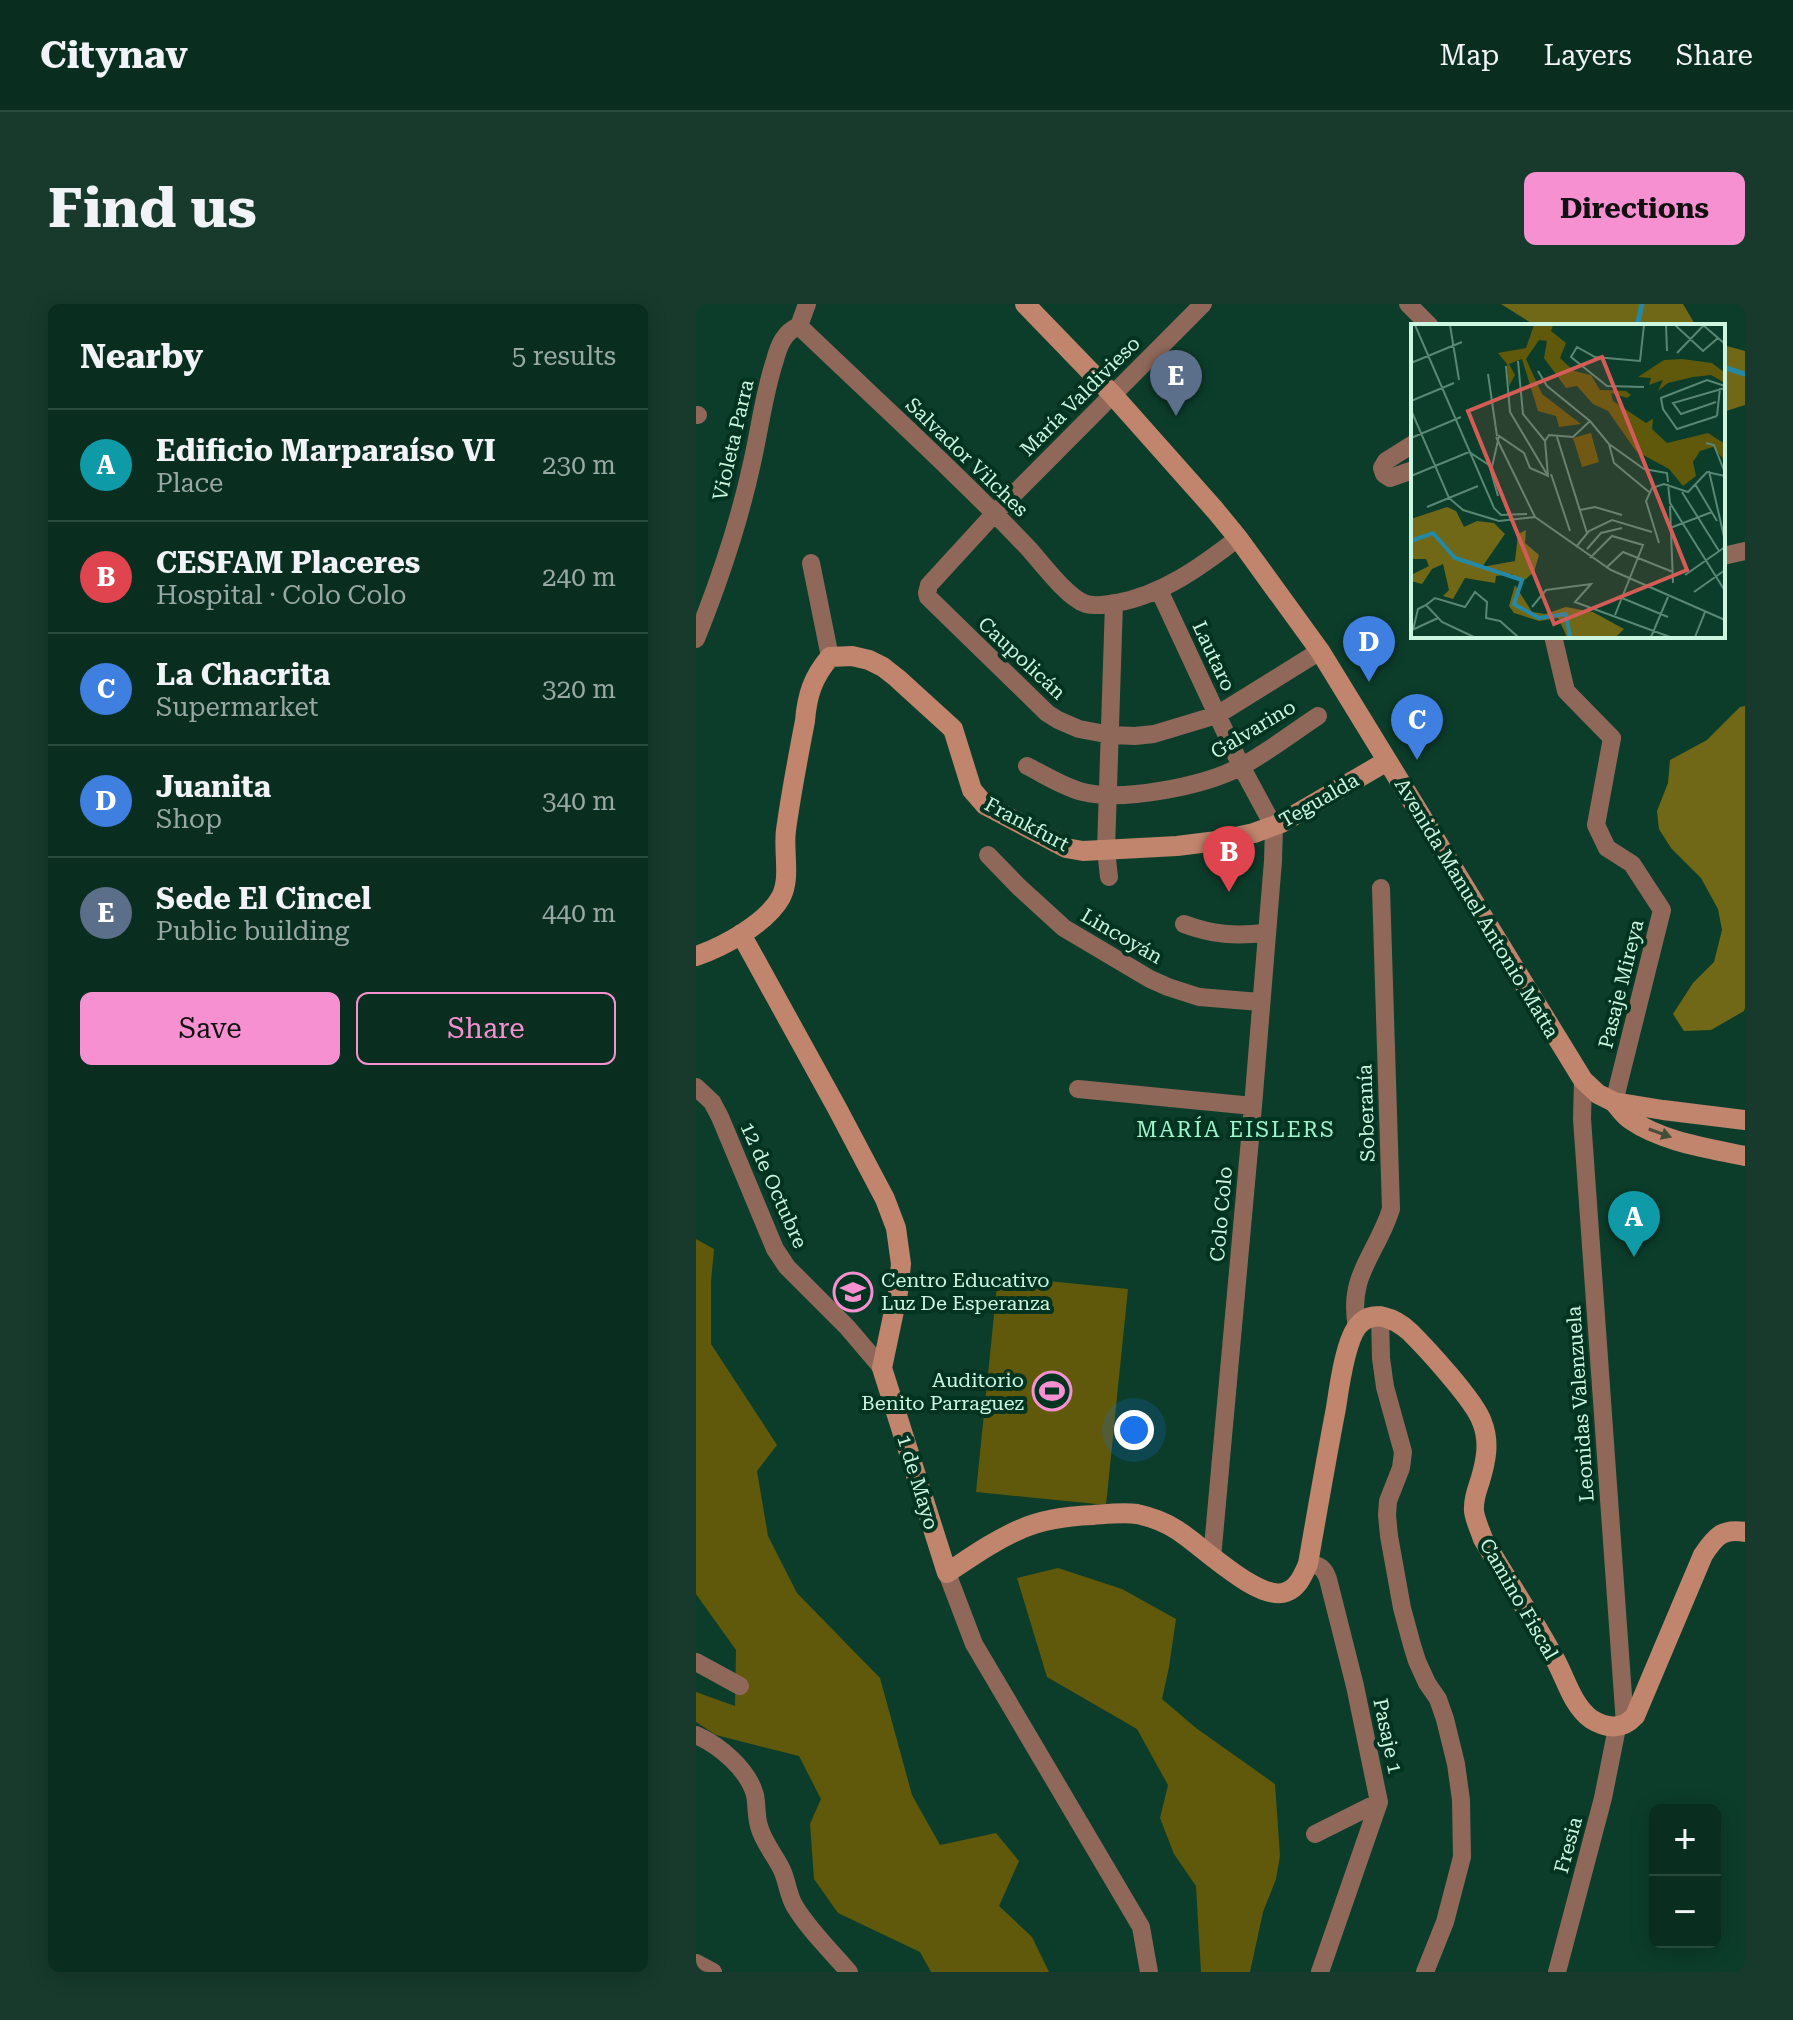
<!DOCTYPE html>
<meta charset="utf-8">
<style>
body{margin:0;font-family:"Roboto Serif",serif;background:#173a2d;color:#f1f3f6}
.controls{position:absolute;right:24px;bottom:24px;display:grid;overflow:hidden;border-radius:12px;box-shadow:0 4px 20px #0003}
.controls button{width:72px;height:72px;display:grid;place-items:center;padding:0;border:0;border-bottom:2px solid #294a3e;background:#092e20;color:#f1f3f6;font:40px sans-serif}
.you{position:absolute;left:438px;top:1126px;width:28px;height:28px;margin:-20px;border:6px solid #fff;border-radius:50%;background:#1a73e8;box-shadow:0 0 0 12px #1a73e833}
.badge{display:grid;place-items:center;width:52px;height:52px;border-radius:50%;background:#f690d0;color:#fff;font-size:26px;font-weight:700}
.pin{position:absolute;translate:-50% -66px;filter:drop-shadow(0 2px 4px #0008)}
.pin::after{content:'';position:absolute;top:42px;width:28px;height:24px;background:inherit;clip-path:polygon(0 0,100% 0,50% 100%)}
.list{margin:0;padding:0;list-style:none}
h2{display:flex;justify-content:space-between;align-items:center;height:104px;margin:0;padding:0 32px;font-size:34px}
h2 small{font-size:26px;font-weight:400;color:#99a8a5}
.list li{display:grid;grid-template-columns:52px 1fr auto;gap:24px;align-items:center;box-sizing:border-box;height:112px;padding:0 32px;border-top:2px solid #294a3e}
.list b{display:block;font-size:30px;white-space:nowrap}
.list p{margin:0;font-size:26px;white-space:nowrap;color:#99a8a5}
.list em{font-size:26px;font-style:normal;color:#99a8a5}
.actions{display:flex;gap:16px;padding:24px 32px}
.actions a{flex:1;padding:18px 0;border:2px solid #f690d0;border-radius:12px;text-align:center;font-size:28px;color:#f690d0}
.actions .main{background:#f690d0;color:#111}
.map{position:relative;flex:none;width:1049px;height:1668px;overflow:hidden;border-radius:12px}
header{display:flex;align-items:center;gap:48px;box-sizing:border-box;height:112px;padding:0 40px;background:#092e20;border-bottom:2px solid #294a3e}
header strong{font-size:38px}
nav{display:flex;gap:44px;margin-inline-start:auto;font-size:28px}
.intro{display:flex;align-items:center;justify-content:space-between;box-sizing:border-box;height:192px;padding:0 48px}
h1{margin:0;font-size:56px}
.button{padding:20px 36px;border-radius:12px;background:#f690d0;color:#111;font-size:28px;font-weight:700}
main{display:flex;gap:48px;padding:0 48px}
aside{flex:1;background:#092e20;border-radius:12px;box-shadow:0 4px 20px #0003}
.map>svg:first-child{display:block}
</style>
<header>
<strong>Citynav</strong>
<nav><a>Map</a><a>Layers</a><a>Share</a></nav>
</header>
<div class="intro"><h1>Find us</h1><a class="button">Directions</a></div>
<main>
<aside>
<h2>Nearby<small>5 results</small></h2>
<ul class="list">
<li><span class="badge" style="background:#0f9aa8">A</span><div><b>Edificio Marparaíso VI</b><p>Place</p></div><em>230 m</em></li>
<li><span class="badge" style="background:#e0444e">B</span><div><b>CESFAM Placeres</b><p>Hospital · Colo Colo</p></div><em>240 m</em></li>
<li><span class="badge" style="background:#3f7fe0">C</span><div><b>La Chacrita</b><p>Supermarket</p></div><em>320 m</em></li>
<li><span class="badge" style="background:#3f7fe0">D</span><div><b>Juanita</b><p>Shop</p></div><em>340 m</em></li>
<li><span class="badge" style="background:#5c6f8a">E</span><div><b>Sede El Cincel</b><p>Public building</p></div><em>440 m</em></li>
</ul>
<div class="actions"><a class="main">Save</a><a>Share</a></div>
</aside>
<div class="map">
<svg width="1049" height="1668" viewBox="0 0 1049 1668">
<rect width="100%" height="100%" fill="#0c3d2a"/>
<path fill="#60580a" d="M0,935l18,10 -3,33v62l66,101 -20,26 11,65 29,57 83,85 32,117 28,50 56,-12 23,28 -20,45 33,31 17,35h-118l-11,-20 -82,-39 -24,-34 -4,-55 11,-25 -22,-43 -83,-21 -20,-13v-30l39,14 1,-56 -40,-56z
M302,972l130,13 -22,216 -130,-13z
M362,1264l64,21 54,30 -7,48 -7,32 34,29 79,56 5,72 -4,23 -13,33 -13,60h-49l-5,-86 -22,-32 -14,-36 8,-33 -31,-56 -90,-52 -30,-99z"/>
<path fill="#716817" d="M805,0h182l13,22h-160z
M1027,41l22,6v54l-22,7z
M1049,402v302l-1,3 -33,19 -27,1 -11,-17 20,-31 21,-21 8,-32 -4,-21 -17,-31 -30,-30 -12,-19 -2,-18 11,-28 2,-23 37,-20 33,-33z"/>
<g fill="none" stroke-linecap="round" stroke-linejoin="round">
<path stroke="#2489a6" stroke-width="5" d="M941,22l5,-22
M1027,63l22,7"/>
<path stroke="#8f6859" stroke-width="18" d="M507,0l-208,209 -66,72 -2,8 1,4 119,116 11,7 21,9 32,6 24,1 19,-2 63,-19 103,-64
M712,0l22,22
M103,22c77,74 157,146 231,224 13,15 38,48 56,54 11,3 20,0 30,-1 46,-8 86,-37 122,-65
M0,111h2
M717,140l-27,17 -4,7 2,6 6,4 23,-8
M1027,252l22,-5
M115,259l19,94
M463,286l82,176 33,61 -1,34 -20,245 -41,452
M857,332l13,55 46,47 -16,87 11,23 25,16 30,46 -48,192
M0,335c23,-57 43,-116 56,-176 8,-35 12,-70 23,-103 4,-15 9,-28 24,-34l8,-22
M331,462c18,9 36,21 56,26 40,10 121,-6 157,-25 27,-14 52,-34 78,-51
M292,551l31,32 45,41 86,51 18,8 31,10 61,5
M413,573l-3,-27 8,-247
M488,620c29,11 51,12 82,9
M887,776l-1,39 43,605
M0,783l16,15 8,15 55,132 12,18 60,60 35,41
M382,785l175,17
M684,1011l1,43 4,29 18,65 -2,16 -13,33 -1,14 2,21 13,72 10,37 5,16 10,22 11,16 7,20 11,45 5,36 1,57 -17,65 -20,50
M661,1023c-10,-52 20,-73 34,-118l-10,-321
M612,1260c12,1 16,4 20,15l27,107 24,116 -59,170
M251,1269l27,71 167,283 8,45
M0,1358l44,24
M0,1431c23,10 52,34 59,60 2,10 1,21 4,31 4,16 16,29 23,44 5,11 6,24 12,35 14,24 37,46 55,67
M619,1530l64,-32
M0,1659l17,9
M861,1668l46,-174 14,-70"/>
<path stroke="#c1846c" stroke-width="20" d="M329,0l87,90 103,116 23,28 82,113 263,429 15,14 16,8 49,8 82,10
M45,630l96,174 48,91 11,29 5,36 -3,28 -16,76 65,205c24,-16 48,-33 74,-44 22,-10 49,-13 72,-14 14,-1 30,-3 44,-1 14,3 28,8 40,16 23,14 82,73 109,62 12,-4 17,-17 22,-28 9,-52 18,-104 28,-156 3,-20 9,-65 21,-81 15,-20 39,-8 53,5 17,17 65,69 72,90 8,20 4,39 -2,59 -3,9 -7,19 -6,30 1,9 6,19 9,28 24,41 51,81 73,122 10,19 17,45 35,58 16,10 31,11 44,-3l68,-161c12,-18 19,-27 42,-23
M0,652c27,-9 71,-33 85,-59 10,-19 2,-46 5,-67 5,-36 12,-73 19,-109 2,-26 8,-44 25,-64l22,-1 17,4 14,7 14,11 56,51 19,61 13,15 81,43 17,3 94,-5 40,-5 37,-8 27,-10 106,-62
M918,798c5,6 10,14 17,18 32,22 77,28 114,36"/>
</g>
<defs><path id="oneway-solid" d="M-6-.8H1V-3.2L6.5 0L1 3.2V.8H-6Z" transform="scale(2)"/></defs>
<use fill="#444f3b" href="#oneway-solid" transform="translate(964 829) rotate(20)"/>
<defs>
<symbol id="university-ring" viewBox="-11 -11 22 22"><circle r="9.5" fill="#003320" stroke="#f690d0" stroke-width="1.5"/><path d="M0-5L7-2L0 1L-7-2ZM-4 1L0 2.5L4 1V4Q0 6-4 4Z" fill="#f690d0"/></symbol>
<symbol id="stadium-ring" viewBox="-11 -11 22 22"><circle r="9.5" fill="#003320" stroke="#f690d0" stroke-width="1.5"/><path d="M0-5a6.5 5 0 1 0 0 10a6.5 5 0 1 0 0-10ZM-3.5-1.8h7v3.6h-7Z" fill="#f690d0"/></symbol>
</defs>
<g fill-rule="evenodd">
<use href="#university-ring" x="135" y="966" width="44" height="44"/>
<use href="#stadium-ring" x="334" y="1065" width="44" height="44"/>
</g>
<g text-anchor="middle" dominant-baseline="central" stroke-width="8" stroke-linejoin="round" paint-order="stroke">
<g font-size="20" fill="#cdf6e0" stroke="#003320">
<text transform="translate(384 92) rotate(-45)">María Valdivieso</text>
<text transform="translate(37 136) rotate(-77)">Violeta Parra</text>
<text transform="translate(271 153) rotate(44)">Salvador Vilches</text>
<text transform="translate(518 352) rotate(65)">Lautaro</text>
<text transform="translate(326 354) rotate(43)">Caupolicán</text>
<text transform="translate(557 425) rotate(-31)">Galvarino</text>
<text transform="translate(623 496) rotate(-30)">Tegualda</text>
<text transform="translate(331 520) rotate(28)">Frankfurt</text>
<text transform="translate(781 604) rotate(59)">Avenida Manuel Antonio Matta</text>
<text transform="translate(426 632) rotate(30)">Lincoyán</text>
<text transform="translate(925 680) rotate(-76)">Pasaje Mireya</text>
<text transform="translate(670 809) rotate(-92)">Soberanía</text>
<text transform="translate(78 881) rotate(66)">12 de Octubre</text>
<text transform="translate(525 910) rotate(-85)">Colo Colo</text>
<text transform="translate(884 1100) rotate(-94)">Leonidas Valenzuela</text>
<text transform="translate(222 1178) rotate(73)">1 de Mayo</text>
<text transform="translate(823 1295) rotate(60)">Camino Fiscal</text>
<text transform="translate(692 1432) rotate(78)">Pasaje 1</text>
<text transform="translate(872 1541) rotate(-75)">Fresia</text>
</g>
<g font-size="20" fill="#cdf6e0" stroke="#003320" text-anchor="start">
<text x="185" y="976">Centro Educativo<tspan x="185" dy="23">Luz De Esperanza</tspan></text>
<text x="328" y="1076" text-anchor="end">Auditorio<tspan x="328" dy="23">Benito Parraguez</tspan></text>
</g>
<g font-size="22" letter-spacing="2" fill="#9ef6cc" stroke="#003320">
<text x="540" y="825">MARÍA EISLERS</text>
</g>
</g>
<g transform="translate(715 20)">
<rect width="314" height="314" fill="#0c3d2a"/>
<path d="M123,1h19l-2,6 15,12 -6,15 14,13 17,4 9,15 26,1 5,4 -4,3 -16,-5 2,8 33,22 7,-4 -1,10 15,14 41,-10 17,11v17l-12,-14 -13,4 -7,11 3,14 -13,10 -14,-17 -33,-18 -28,-40 -15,-7 -16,-18 -11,2 -22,-30 3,-17 -8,-1 -13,19 16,35 39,30 -22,3 -3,-11 -18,-5 -16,-52 -13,5 6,11 -6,11 -2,-22 -9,-11 28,-5zM271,35l30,4 13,10v10l-14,-8 -18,2 -25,6 -10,8 5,-11 -14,5 2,-7 -13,-1 26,-17zM180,109l8,29 -17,5 -9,-29z" fill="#60580a"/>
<path d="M36,183l9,4 8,16 13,-6 17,2 11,11 -23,33 33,-6 3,-27 8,-4 -1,13 14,12 -5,17 -13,11 -9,-9 -16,2 -1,7 -30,-5 -12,21 -10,-3 6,-6 -6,-26 -11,5 -10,15 -11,-3v-6l18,-9 -3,-7h-15v-40zM104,261l17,27 13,2 21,-7 27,5 31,17 -8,8h-49l-9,-19 -19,3 -25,-8 -5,-7z" fill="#716817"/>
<path fill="none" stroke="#2489a6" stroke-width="4" d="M0,217l22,-8 22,25 67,22 -8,24 25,14 27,-4 4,23"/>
<path fill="none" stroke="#598773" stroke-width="2" d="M4,1l79,183 7,7 26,-1M39,1l9,55M233,1l-4,36 -45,-4 -18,-10 -6,10 36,29 37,1M255,1l1,26M264,1l28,26 15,-13M292,1l22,19M266,29l27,-28M107,37l5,53 22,27M0,39l51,-21M95,42l4,46 38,64M127,47l9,15 43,35 19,23 5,19 35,29M77,50l9,62M0,77l43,-18M305,78l-35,12 -8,-11 52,-15M0,86l38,88 14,12 36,11 36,-4 76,53 114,50M306,92l-40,13 -14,-20 -2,-11 46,-18 18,6M306,92l3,-28M85,113l39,80M146,113l30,96M0,114l50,-21M134,117l4,-6 24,2 17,-16M295,119l8,2 11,28M198,120l35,25 23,4 1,9M79,144l8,28M298,147l16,70M140,150l19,57M0,152l58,-24 23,15 7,-31 25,17 6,15 18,8 -3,-35M257,160l2,19 55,88M284,160l22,37M271,168l37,59M259,182l3,77M16,183l51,-21M169,186l15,-3 27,8M259,204l42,-16M248,219l-13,-42 6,-13 12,-4 24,8 19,-20 18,4M165,223l13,-16 23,-11 40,12M176,225l14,-16 21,-5M179,234l22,-22 31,9 -28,70M195,244l17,-16 50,20M274,251l40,-28M283,268l31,-22M211,274l46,19M15,281l9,-7 30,9 10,-15 12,10 -1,16 14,3 18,16M121,283l14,-17 45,-6 -16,18 95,35M1,306l26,-12M2,306l5,-21 8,-4 16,17 32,15M240,313l17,-40M284,313l10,-25"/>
<path fill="#d45c56" fill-opacity="0.15" stroke="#d45c56" stroke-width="4" d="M191,33l85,213 -133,54 -86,-213z"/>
<rect width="314" height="314" fill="none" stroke="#cdf6e0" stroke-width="4"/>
</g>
</svg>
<div class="controls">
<button>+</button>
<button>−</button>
</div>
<div class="you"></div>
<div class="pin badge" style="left:938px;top:953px;background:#0f9aa8">A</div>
<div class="pin badge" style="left:533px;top:588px;background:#e0444e">B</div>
<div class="pin badge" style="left:721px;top:456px;background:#3f7fe0">C</div>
<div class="pin badge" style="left:673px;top:378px;background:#3f7fe0">D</div>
<div class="pin badge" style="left:480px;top:112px;background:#5c6f8a">E</div>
</div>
</main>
